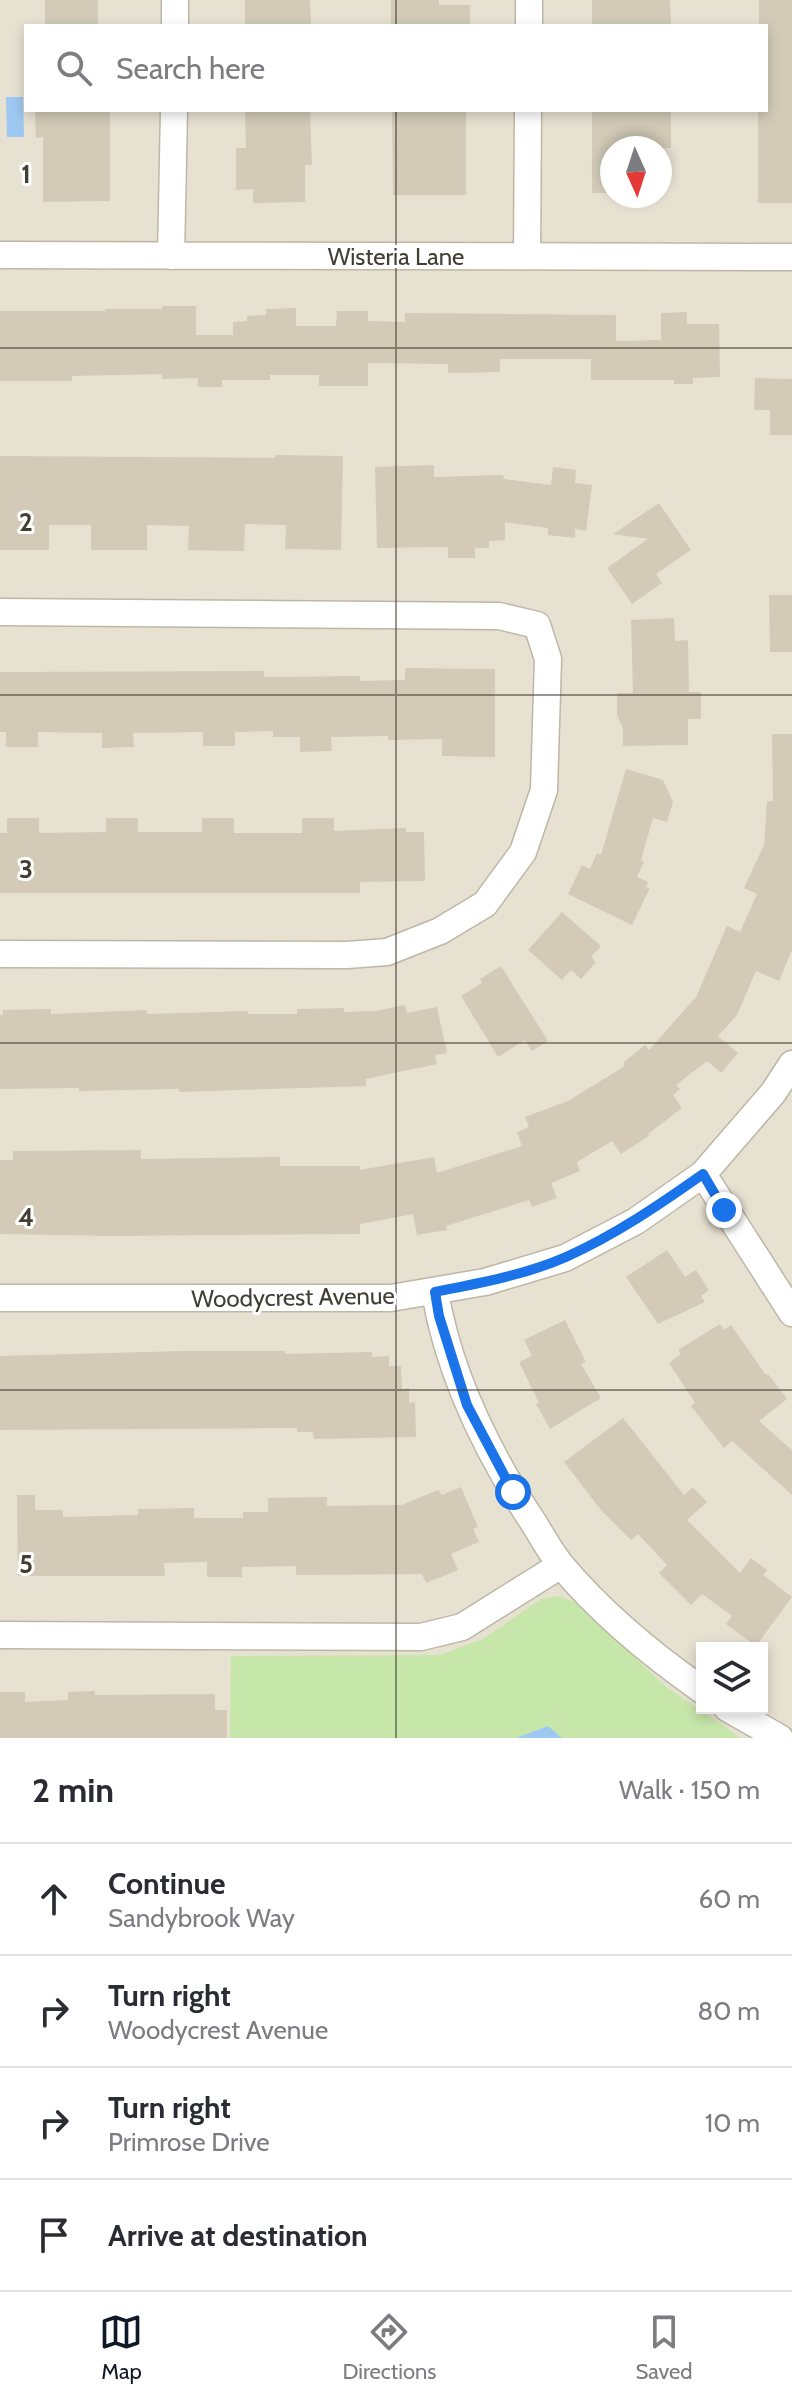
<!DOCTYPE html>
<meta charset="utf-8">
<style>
body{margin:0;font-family:Cabin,sans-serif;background:#f2f2f3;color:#2b2b33}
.controls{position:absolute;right:24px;bottom:24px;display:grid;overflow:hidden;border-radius:0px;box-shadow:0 4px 12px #0003}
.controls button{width:72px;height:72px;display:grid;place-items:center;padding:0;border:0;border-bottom:2px solid #e1e1e2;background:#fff;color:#2b2b33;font:40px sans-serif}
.compass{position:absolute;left:600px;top:136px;width:72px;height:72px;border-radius:50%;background:#fff;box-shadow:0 4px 12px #0003;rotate:177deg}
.stop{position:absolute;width:24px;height:24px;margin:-18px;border:6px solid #1a73e8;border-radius:50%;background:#fff}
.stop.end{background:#1a73e8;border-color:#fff;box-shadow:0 2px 8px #0008}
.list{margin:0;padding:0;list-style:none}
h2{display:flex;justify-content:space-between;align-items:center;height:104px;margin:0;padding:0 32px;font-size:34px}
h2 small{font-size:26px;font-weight:400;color:#7c7c81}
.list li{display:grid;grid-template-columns:52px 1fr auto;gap:24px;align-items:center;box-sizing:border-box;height:112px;padding:0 32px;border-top:2px solid #e1e1e2}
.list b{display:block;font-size:30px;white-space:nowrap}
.list p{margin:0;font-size:26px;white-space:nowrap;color:#7c7c81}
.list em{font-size:26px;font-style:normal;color:#7c7c81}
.icon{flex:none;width:44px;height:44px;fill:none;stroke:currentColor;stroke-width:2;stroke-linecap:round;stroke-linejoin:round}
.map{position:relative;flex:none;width:792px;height:1738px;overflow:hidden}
.search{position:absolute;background:#fff;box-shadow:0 4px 12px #0003;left:24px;right:24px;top:24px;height:88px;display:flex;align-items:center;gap:20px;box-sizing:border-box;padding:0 28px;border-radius:0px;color:#7c7c81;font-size:30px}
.sheet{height:552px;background:#fff}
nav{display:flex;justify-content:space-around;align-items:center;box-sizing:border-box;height:112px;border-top:2px solid #e1e1e2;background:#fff;font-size:22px;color:#7c7c81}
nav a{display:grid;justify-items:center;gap:4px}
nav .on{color:#111827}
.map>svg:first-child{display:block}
</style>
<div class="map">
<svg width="792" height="1738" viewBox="0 0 792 1738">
<rect width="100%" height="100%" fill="#f2eee3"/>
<path fill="#e6e1d1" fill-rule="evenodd" d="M0,0h792v1738h-792zM26,26h740v84h-740zM612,148h48v48h-48zM702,1648h60v60h-60z"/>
<path fill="#c7e7aa" d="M558,1596l19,7 88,83 76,52h-179l-14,-12 -32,12h-286l1,-82 209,-1 43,-16 58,-40z"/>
<path fill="#9dc8f1" d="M6,97h17l1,40h-17z
M548,1726l14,12h-46z"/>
<path fill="#d3cbb8" d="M45,0h53v26h-53z
M245,0h65l1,26h-66z
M391,0h48v5h31v21h-79z
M592,0h78l1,26h-79z
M759,0h33v203h-34v-93h8v-84h-7z
M35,110h75v91l-67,1v-65l-7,1z
M245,110h65l2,55h-7v37l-52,1v-14l-17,1v-42h10z
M392,110h74v85h-73z
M592,110h79v38h-59v45h-20z
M162,306h34v29h37v-13l14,-1v-5l19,-1v-6l30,-1v18h40l1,-15h31v10l37,1v-9l211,2v26l45,-1v-27l26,-1v12h32l1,53 -27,1v6h-19v-4h-83v-21h-91v13l-52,1v-9l-80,-1v23h-49v-11h-49v5h-48v7h-24v-9l-36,1v-5l-90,2v5h-72v-70h105v-2h57z
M755,378l37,1v56h-22v-25h-16z
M275,455l68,1 -2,94 -56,-1 1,-24 -41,-1 -1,27 -56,-1 1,-24 -42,-1v25h-56v-25h-42v25h-49v-94l275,2z
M434,465v12l69,-2 1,4 47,6 2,-18 23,3 -1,13 17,2 -6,46 -11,-2v9l-27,-3v-7l-43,-6v18l-16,1v7h-14v10h-27v-11l-71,1 -2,-81z
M659,503l32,47 -35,24 6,9 -30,21 -25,-36 41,-29 -35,-5z
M769,595h23v57h-22z
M674,618l1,23 13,-1 1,52h12v27h-13v26l-65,1v-17l-6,-14v-22h16l-2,-73z
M405,668l90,1v88l-53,-1v-17l-54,1v-4l-57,1 1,14 -32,1v-15h-27v-6l-38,1v14h-32v-14l-70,1 1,14 -32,1v-15l-64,-1v15h-32v-15h-6v-60l264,-1v6l96,-1v5l45,-1z
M772,734h20v216l-13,31 -23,-10 -19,44 -19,21 20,17 -17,20 -14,-12 -31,24 4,4 -7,6 9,13 -34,26 1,2 -28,18 -9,-13 -35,21 3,9 -29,12 6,15 -25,9 -3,-7 -83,26 1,4 -30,5 -4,-21 -53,10v10l-248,2 -112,-2v-74h13v-9l128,-1v9l139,-2v9h80v4l74,-13 3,16 85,-27 -5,-14 12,-5 -4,-10 43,-16 57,-35 -2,-3 22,-18 4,5 47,-53 31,-71 13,6 17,-38 -13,-6 20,-43 3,-44h6z
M626,769l37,11 10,22 -6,20 -14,-4 -12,42 3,2 -7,15 11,5 -2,5 4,1 -18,37 -64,-31 14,-29 8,4 7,-16 4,2z
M7,818h32v15l67,-1v-14h32v14h64v-14h32v15h68v-15h32v13l72,-3v4h18l1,49 -65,1v11h-360v-60h7z
M562,912l39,34 -10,11 5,5 -15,17 -10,-9 -9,10 -34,-30z
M501,966l47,75 -16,10 -7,-11 -27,17 -37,-61 21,-13 -2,-4z
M405,1005l2,8 30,-6 10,46 -12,2 2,9 -71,15v7l-187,6v-3l-100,2v-3l-79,1v-74h3v-5l48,-1v5l96,-4v4l101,-3v3h49v-5l47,-1v4l31,-1z
M667,1250l18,27 11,-7 13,20 -8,6 4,6 -47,22 -32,-47z
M565,1320l21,42 -5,2 20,34 -51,31 -14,-25 3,-1 -20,-41 13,-6 -8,-16z
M720,1324l4,6 7,-5 35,50 2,-1 19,25 -28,22 33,29v45l-60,-54 -8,7 -33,-42 4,-3 -26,-40 12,-9 -3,-4z
M183,1351h102v3l87,-2v5l17,-1v10h12l1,23 7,-1v15l6,-1 1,35 -102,2 -1,-7h-16v-4l-297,2v-74z
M623,1418l61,77 9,-8 14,15 -20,18 53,53 11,-15 16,12 -4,5 29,22 -36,49 -30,-22 6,-8 -30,-22 -11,11 -32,-32 8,-8 -29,-31 -7,6 -30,-30 -37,-48z
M461,1487l17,40 -5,2 6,13 -28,12 7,16 -32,13 -4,-9 -126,1v-9l-54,1v10h-35v-15l-43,1 1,13h-147l-1,-81h18v15h28v7l75,-2v-6l56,-1v10h49v-6h25v-14l59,-1v9l75,-1 36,-15 4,5z
M95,1691v4l120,-1v16h12v28h-227v-46h25v10l43,-2v-8z"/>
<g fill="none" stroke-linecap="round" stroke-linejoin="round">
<defs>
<path id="street" d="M175,26v-26
M529,26v-26
M0,255l792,2
M171,256l3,-146
M527,256l1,-146
M0,612l499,4 38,9 11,34 -4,131 -21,62 -38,52 -45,27 -53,21 -40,3 -347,-1
M703,1174l89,139
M435,1292c14,84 53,162 100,233 8,13 16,28 26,40 40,48 91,90 141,125
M0,1298h391l94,-16 80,-24 71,-37 67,-47 70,-81 19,-29
M0,1635l421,2 41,-10 99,-62
M727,1708l53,30"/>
</defs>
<use href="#street" stroke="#bdb7a6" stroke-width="29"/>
<use href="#street" stroke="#fff" stroke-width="26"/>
</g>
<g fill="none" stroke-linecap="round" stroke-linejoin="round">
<path stroke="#1a73e8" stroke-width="10" d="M513,1492l-46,-87 -28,-89 -4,-24c44,-9 90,-17 131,-35 49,-22 93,-52 137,-83l21,36"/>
</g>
<path fill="none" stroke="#433e33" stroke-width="2" stroke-opacity="0.55" d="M396,0v26M396,110v1628M0,348h792M0,695h792M0,1043h792M0,1390h792"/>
<g text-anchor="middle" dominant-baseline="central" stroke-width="6" stroke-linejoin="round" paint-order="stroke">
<g font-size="24" fill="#433e33" stroke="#fff">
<text x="396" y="256">Wisteria Lane</text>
<text transform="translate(293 1297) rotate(-1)">Woodycrest Avenue</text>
</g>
</g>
<g font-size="26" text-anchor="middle" font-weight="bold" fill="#433e33" stroke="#fff" stroke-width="6" stroke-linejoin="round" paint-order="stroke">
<text x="26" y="183">1</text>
<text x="26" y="531">2</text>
<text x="26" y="878">3</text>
<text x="26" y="1226">4</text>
<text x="26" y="1573">5</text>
</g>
</svg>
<div class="controls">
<button><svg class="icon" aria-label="layers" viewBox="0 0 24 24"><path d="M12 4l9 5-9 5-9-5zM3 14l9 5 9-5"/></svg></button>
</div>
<svg class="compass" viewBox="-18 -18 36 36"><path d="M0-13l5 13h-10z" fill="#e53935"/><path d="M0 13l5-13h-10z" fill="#7c7c81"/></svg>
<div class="stop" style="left:513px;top:1492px"></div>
<div class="stop end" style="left:724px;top:1210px"></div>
<div class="search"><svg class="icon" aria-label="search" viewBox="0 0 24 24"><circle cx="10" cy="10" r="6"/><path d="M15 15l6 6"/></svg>Search here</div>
</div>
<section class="sheet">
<h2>2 min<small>Walk · 150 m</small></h2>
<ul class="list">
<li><svg class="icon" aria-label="ahead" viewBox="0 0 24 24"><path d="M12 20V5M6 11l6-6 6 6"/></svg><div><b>Continue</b><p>Sandybrook Way</p></div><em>60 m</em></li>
<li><svg class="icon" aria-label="right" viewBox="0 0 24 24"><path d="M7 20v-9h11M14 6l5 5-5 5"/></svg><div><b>Turn right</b><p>Woodycrest Avenue</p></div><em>80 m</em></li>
<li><svg class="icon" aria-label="right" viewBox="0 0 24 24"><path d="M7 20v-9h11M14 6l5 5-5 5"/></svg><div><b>Turn right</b><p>Primrose Drive</p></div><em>10 m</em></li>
<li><svg class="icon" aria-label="arrive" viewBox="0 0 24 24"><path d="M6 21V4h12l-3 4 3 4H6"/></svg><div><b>Arrive at destination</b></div></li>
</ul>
</section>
<nav>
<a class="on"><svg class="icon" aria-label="map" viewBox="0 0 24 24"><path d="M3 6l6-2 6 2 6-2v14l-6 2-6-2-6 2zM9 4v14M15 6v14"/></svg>Map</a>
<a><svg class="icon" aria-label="directions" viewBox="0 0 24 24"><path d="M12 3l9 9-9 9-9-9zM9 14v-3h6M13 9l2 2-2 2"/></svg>Directions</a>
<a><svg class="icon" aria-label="saved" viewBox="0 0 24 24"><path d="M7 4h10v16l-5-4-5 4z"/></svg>Saved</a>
</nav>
